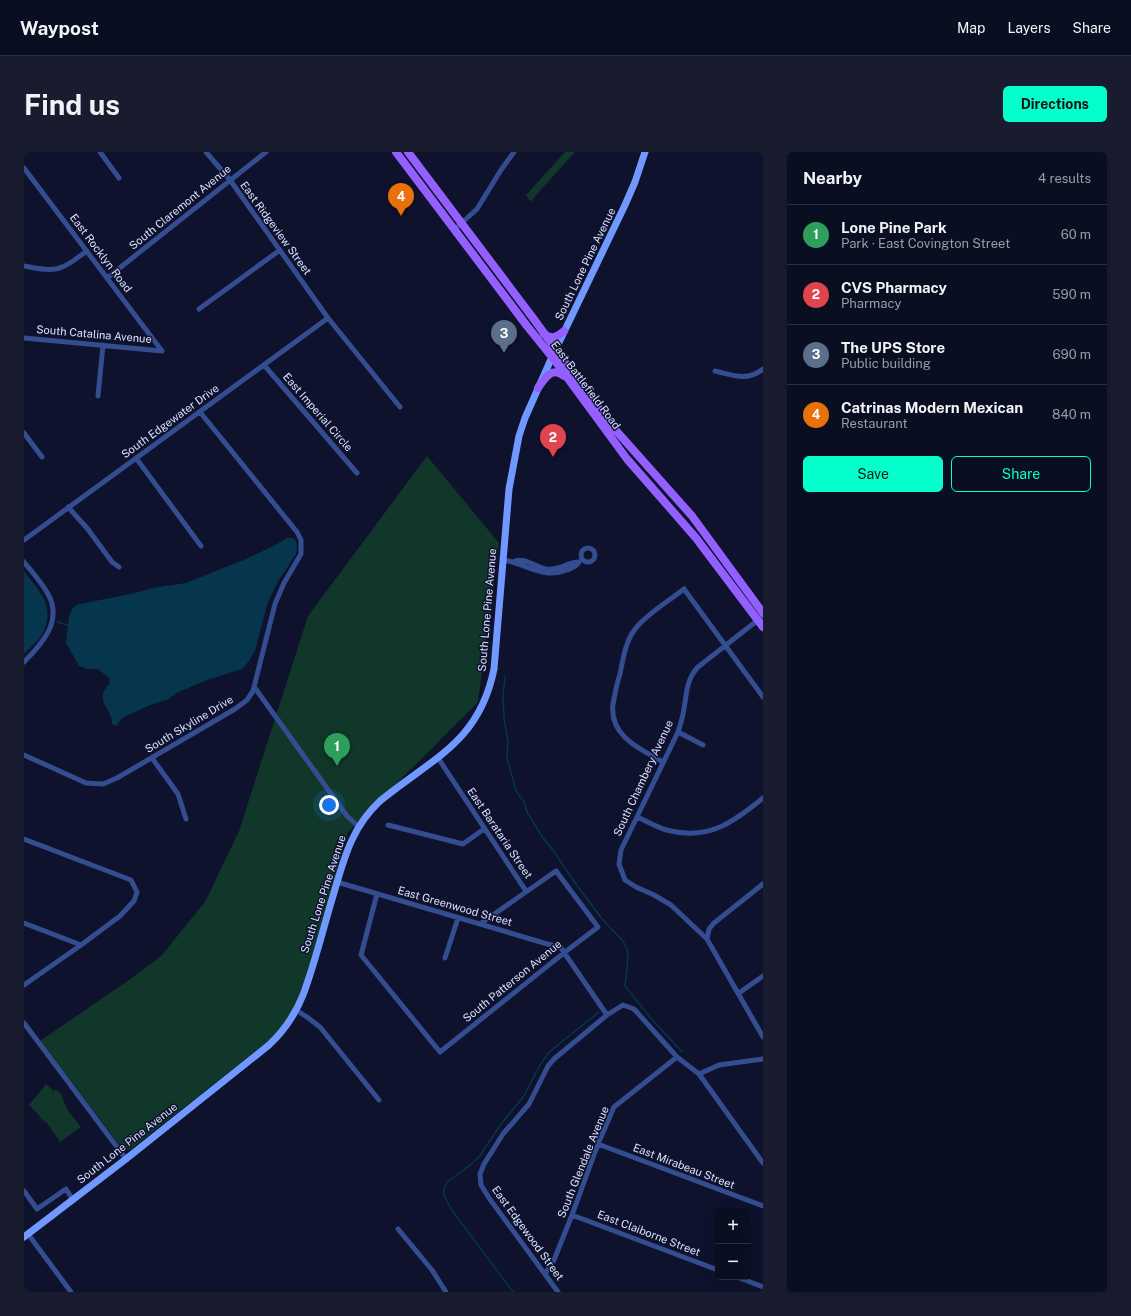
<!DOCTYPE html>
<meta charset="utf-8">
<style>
body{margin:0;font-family:"Public Sans",sans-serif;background:#181c2e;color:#f1f3f6}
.controls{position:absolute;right:12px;bottom:12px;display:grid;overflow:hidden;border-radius:6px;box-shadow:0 4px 16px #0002}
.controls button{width:36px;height:36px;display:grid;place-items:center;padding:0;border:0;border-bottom:1px solid #2a2e3f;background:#0a0e21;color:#f1f3f6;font:20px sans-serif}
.you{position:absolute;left:305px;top:653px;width:14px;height:14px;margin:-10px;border:3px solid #fff;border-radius:50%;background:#1a73e8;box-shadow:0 0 0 6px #1a73e833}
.badge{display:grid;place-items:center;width:26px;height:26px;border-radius:50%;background:#05ffcc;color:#fff;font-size:13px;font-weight:700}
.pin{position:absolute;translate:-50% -33px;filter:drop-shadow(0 1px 2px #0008)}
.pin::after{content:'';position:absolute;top:21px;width:14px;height:12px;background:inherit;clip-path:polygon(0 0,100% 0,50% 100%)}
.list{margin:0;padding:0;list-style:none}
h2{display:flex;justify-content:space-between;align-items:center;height:52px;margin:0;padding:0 16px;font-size:17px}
h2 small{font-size:13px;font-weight:400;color:#999ca5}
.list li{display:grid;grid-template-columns:26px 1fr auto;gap:12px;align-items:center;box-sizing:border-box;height:60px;padding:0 16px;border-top:1px solid #2a2e3f}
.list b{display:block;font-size:15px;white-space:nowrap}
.list p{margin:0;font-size:13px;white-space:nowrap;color:#999ca5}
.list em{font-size:13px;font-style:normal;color:#999ca5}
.actions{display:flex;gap:8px;padding:12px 16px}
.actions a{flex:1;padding:9px 0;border:1px solid #05ffcc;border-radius:6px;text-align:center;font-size:14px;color:#05ffcc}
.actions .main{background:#05ffcc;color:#111}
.map{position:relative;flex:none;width:739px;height:1140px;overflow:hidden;border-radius:6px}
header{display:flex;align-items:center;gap:24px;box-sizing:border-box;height:56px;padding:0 20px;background:#0a0e21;border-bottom:1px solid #2a2e3f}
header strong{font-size:19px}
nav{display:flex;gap:22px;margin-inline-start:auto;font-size:14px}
.intro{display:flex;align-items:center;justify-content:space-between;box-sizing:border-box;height:96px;padding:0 24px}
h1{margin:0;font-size:28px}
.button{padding:10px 18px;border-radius:6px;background:#05ffcc;color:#111;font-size:14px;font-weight:700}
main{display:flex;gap:24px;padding:0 24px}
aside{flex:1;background:#0a0e21;border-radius:6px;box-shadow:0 4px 16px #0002}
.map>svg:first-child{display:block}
</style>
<header>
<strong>Waypost</strong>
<nav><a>Map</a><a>Layers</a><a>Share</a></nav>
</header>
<div class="intro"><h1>Find us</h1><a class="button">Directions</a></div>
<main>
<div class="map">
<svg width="739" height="1140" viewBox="0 0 739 1140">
<rect width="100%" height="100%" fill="#0e122c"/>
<path fill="#10372a" d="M541,0h10l-38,42 -6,8 -5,-7z
M403,304l72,87 -21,159 -130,130 -43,152c-8,19 -17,35 -29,51l-145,114 -5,1 -5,-3 -81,-106 89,-61 32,-24 44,-54 34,-71 69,-215z
M22,932l8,7 1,-2 6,5 6,15 14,18 -21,15 -13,-19 -7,-5 -1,-3 -10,-10z"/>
<path fill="#05364e" d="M263,386h6l3,3 1,6 -1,7 -20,31 -9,20 -12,46 -6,10 -7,8 -38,12 -18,8 -8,3 -9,7 -19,6 -28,13 -6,8 -4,-2c1,-17 -20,-21 -2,-41l-1,-5 -11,-9h-10l-9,-3 -13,-23 3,-27 4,-8 4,-3 8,-2 50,-10 18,-5 33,-5 60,-24 29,-14z
M0,419c15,20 32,35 19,62 -4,8 -13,14 -19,21z"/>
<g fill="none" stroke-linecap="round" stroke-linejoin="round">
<path stroke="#05364e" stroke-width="1.5" d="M33,470l11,3
M481,525l-2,18 1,24 4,22 -1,16 9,34 8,11 3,10 16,26 7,8 26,38 26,35 21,22 4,8 1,9 -3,28 24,30 33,36
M489,1140l-62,-83 -7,-14v-7l3,-6 22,-16 10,-9 22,-33 23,-28 16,-31 9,-13 50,-40"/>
<path stroke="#344d90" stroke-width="5" d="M76,0l19,26
M182,0l24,28 98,138 72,89
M0,16l138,183
M430,78l23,-21 24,-39 13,-18
M0,114c12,2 27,6 38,1 9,-3 17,-11 25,-16
M83,126l159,-126
M175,157l81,-59
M0,186l138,13
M240,213l93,108
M691,219c17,4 32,11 48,-2
M74,244l5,-51
M0,281l18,24
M112,306l65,88
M44,355l19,21 25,34 7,5
M0,388l304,-222
M557 403a7 7 0 1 1 14 0a7 7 0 1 1-14 0Z
M479,408c23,3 39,20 64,10 5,-2 9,-3 12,-8 -11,-1 -18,9 -33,7 -11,-2 -22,-13 -33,-7
M0,410c8,10 18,21 24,32 15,27 -6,50 -24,68
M739,464l-65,51c-13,14 -11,29 -15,47 -1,6 -3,12 -5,18l-57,118 -2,14 6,16 11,7 18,8 17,10 36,34 56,98
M231,536l92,128 11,10
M654,580l25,13
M0,603l62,28 17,1 14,-6 118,-69 12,-9 6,-9 22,-87 9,-21 17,-29v-14l-4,-8 -97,-120
M128,606l26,36 8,25
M414,606l88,133
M639,610c-23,-13 -54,-26 -50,-58 2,-11 4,-21 7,-30 3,-15 6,-35 16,-46 12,-15 33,-27 48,-39l79,108
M613,665c10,4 22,12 34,14 39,9 64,-10 92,-33
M364,673l75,19 21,-15
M0,687l107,41 6,12 -3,9 -14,15 -39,29 -57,40
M313,730l224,66 46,67 16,-10 11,4 43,48 22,17 64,89
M353,742l-16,61 79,97 125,-100 33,-25 -42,-56 -76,53
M0,771l57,22
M683,787l2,-10 5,-6 49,-39
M421,806l13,-40
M715,841l24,-17
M272,858l11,7 13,10 59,73
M0,871l102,136
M675,922l20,-9 44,-6
M574,992l165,62
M0,1039l13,18 29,-20 7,11
M548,1063l146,55
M374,1077l34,41 14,22
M4,1082l43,58
M521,1122l9,-14 18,-45 26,-71 16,-37 63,-50
M713,1125l26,10
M534,1140l-69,-94 -8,-13 -1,-11 4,-10 19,-30 26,-30 19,-38 6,-7 53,-44"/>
<path stroke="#7098ff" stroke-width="7" d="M0,1085l102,-78 143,-114c16,-15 26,-30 34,-50 12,-32 20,-66 30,-99 11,-37 18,-68 47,-95 52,-43 99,-58 114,-132l15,-180 10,-53 6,-18 27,-61 73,-152 10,-23 10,-30"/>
<path stroke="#9360ff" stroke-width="8" d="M372,0l131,174 25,31 75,102 69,79 67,89
M384,0l125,166 78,107 81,91 71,97
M520,182c8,6 13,3 20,-3
M514,236c7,-10 14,-22 26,-12"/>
</g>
<g text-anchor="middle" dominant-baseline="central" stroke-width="3" stroke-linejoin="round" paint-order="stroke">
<g font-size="11" fill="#d9e0ff" stroke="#0e122c">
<text transform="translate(156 55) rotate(-39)">South Claremont Avenue</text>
<text transform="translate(252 76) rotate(54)">East Ridgeview Street</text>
<text transform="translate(77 101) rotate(53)">East Rocklyn Road</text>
<text transform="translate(561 112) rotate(-64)">South Lone Pine Avenue</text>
<text transform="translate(70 182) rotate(5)">South Catalina Avenue</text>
<text transform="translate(562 233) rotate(53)">East Battlefield Road</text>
<text transform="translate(294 260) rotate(49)">East Imperial Circle</text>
<text transform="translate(146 269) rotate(-36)">South Edgewater Drive</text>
<text transform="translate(463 458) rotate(-85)">South Lone Pine Avenue</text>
<text transform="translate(165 572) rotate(-31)">South Skyline Drive</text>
<text transform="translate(619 626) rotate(-65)">South Chambery Avenue</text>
<text transform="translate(476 681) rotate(56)">East Barataria Street</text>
<text transform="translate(299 742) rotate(-72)">South Lone Pine Avenue</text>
<text transform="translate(431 754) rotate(16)">East Greenwood Street</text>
<text transform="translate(488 829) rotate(-39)">South Patterson Avenue</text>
<text transform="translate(103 991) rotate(-38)">South Lone Pine Avenue</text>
<text transform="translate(559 1010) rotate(-68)">South Glendale Avenue</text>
<text transform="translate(660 1014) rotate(21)">East Mirabeau Street</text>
<text transform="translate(504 1081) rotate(54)">East Edgewood Street</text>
<text transform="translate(625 1081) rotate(21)">East Claiborne Street</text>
</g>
</g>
</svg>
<div class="controls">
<button>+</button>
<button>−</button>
</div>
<div class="you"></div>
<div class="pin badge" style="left:313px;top:614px;background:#2e9e5b">1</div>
<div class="pin badge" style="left:529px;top:305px;background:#e0444e">2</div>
<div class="pin badge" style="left:480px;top:201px;background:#5c6f8a">3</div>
<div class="pin badge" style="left:377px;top:64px;background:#e8710a">4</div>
</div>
<aside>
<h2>Nearby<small>4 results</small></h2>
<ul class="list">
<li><span class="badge" style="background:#2e9e5b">1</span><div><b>Lone Pine Park</b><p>Park · East Covington Street</p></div><em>60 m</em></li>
<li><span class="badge" style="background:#e0444e">2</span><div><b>CVS Pharmacy</b><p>Pharmacy</p></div><em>590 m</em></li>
<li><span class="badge" style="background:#5c6f8a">3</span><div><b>The UPS Store</b><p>Public building</p></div><em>690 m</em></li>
<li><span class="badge" style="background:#e8710a">4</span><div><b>Catrinas Modern Mexican</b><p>Restaurant</p></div><em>840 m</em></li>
</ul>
<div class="actions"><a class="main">Save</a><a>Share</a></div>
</aside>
</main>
